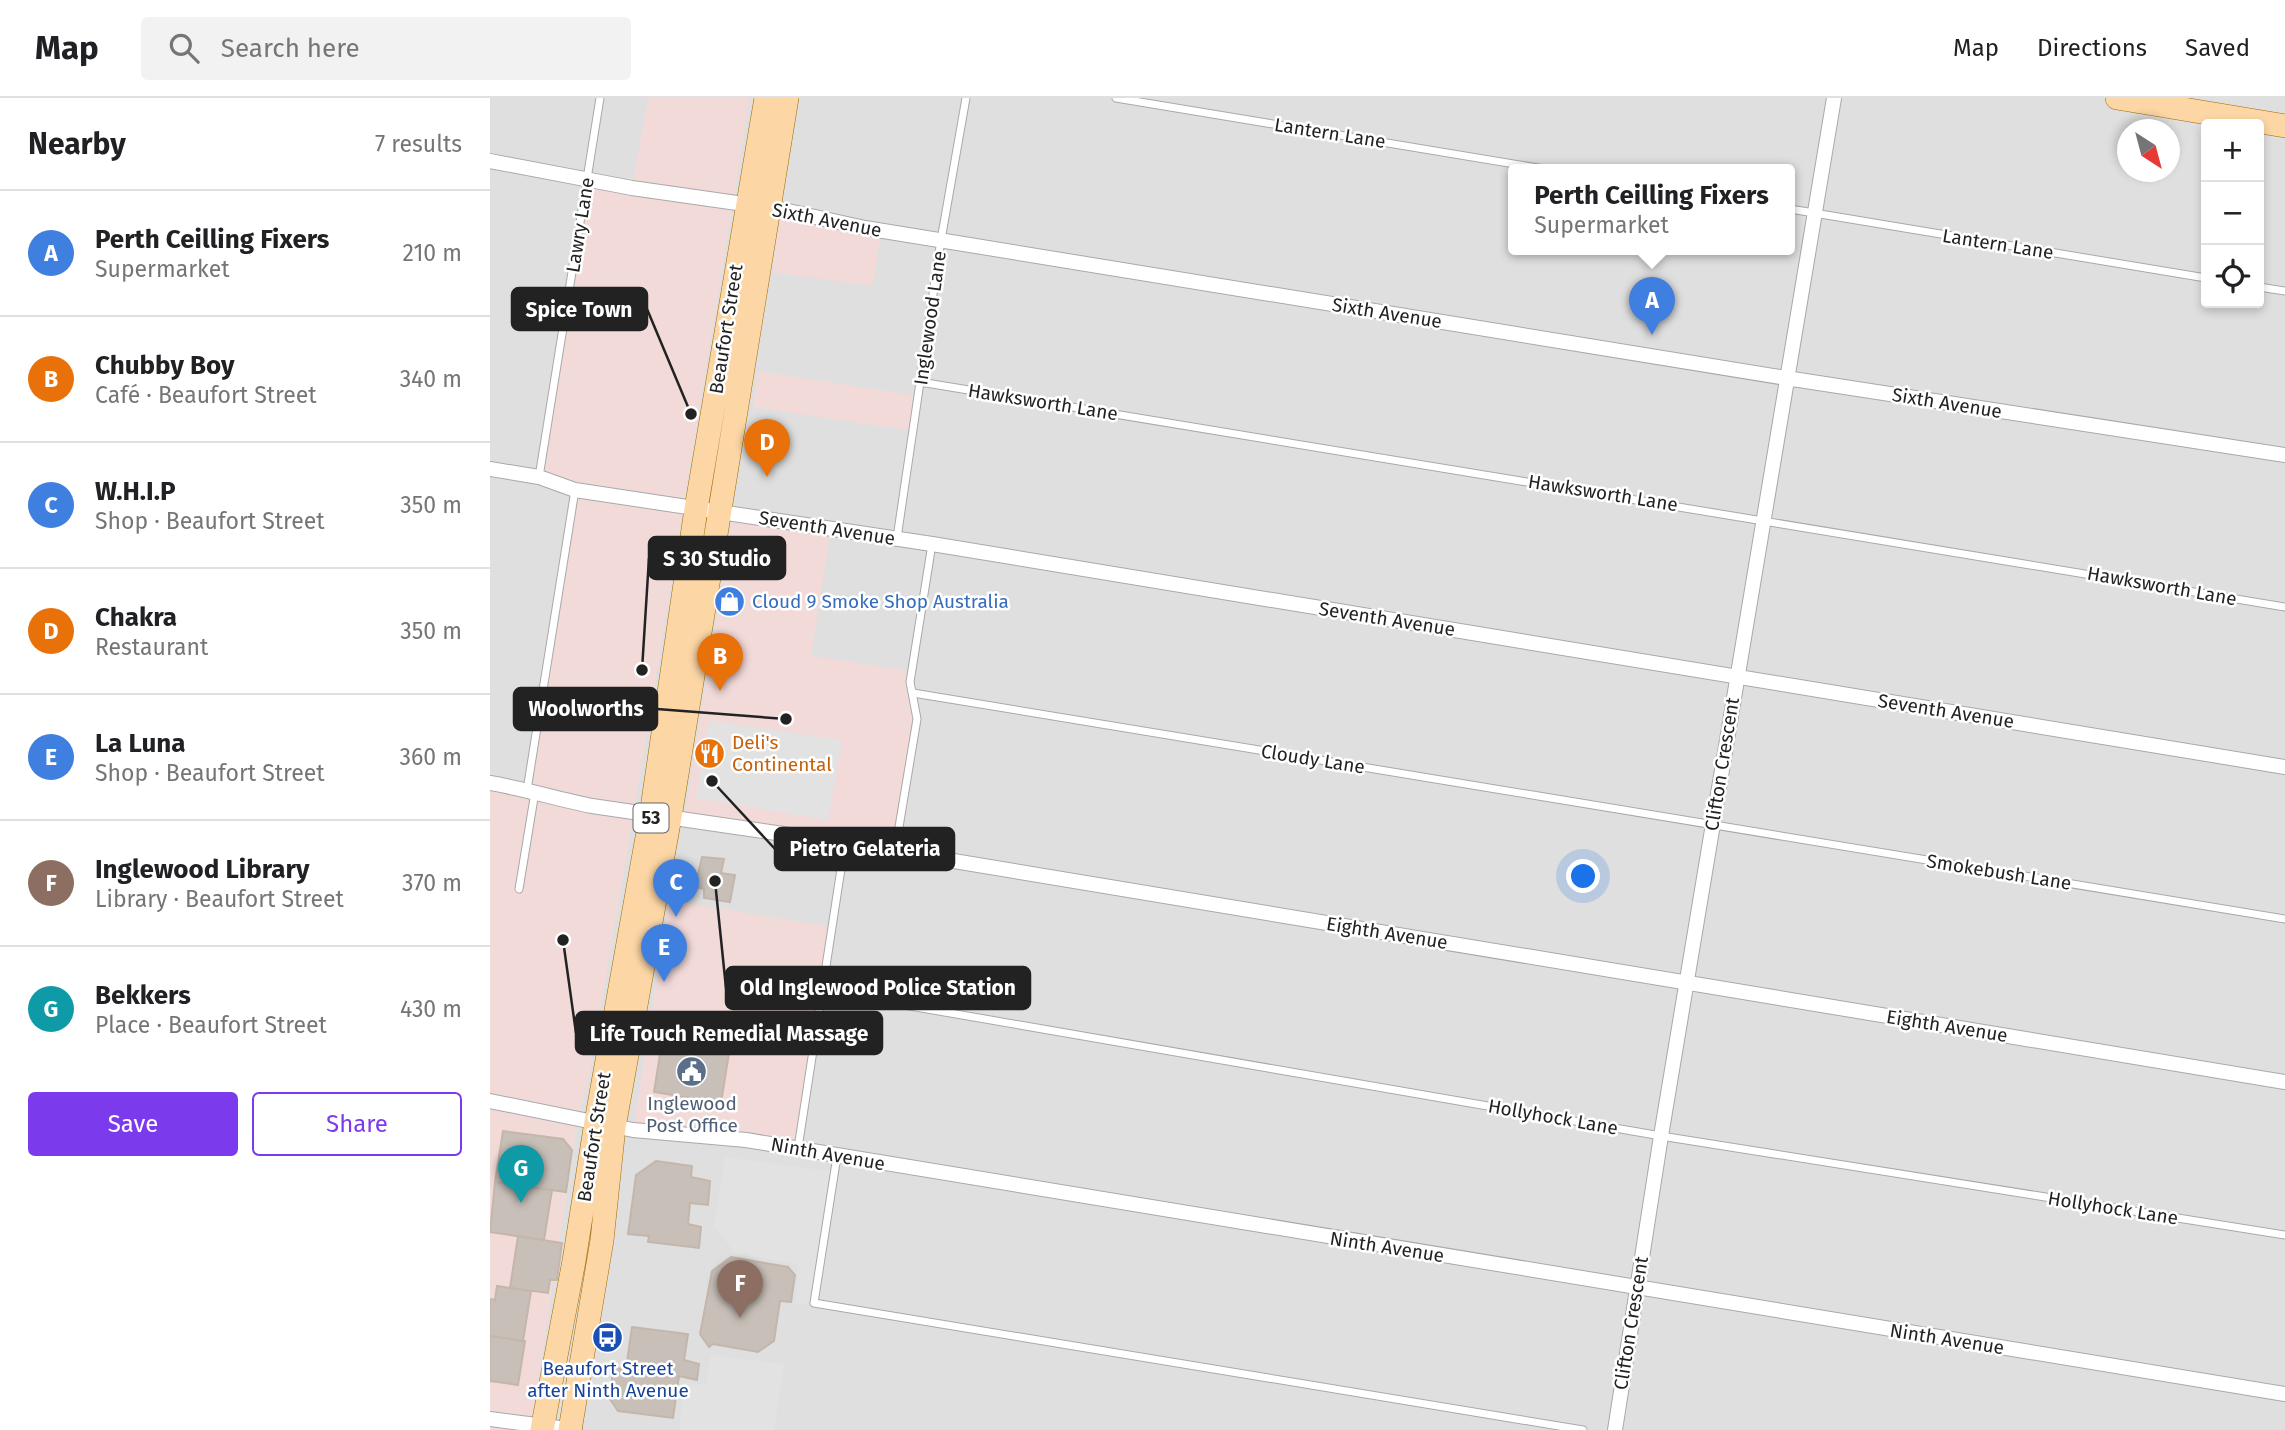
<!DOCTYPE html>
<meta charset="utf-8">
<style>
body{margin:0;font-family:"Fira Sans",sans-serif;background:#f2f2f2;color:#202124}
.controls{position:absolute;right:21px;top:21px;display:grid;overflow:hidden;border-radius:7px;box-shadow:0 4px 10px #0003}
.controls button{width:63px;height:63px;display:grid;place-items:center;padding:0;border:0;border-bottom:2px solid #e0e0e0;background:#fff;color:#202124;font:35px sans-serif}
.compass{position:absolute;left:1627px;top:21px;width:63px;height:63px;border-radius:50%;background:#fff;box-shadow:0 4px 10px #0003;rotate:144deg}
.you{position:absolute;left:1094px;top:779px;width:24px;height:24px;margin:-18px;border:5px solid #fff;border-radius:50%;background:#1a73e8;box-shadow:0 0 0 10px #1a73e833}
.badge{display:grid;place-items:center;width:46px;height:46px;border-radius:50%;background:#7c3aed;color:#fff;font-size:23px;font-weight:700}
.pin{position:absolute;translate:-50% -58px;filter:drop-shadow(0 2px 4px #0008)}
.pin::after{content:'';position:absolute;top:37px;width:24px;height:21px;background:inherit;clip-path:polygon(0 0,100% 0,50% 100%)}
.popup{position:absolute;left:1018px;top:66px;width:287px;height:91px;box-sizing:border-box;display:grid;place-content:center;border-radius:7px;background:#fff;filter:drop-shadow(0 2px 5px #0005);font-size:23px;white-space:nowrap;color:#757577}
.popup b{font-size:26px;color:#202124}
.popup::after{content:'';position:absolute;left:50%;top:100%;margin-left:-14px;border:14px solid transparent;border-top-color:#fff}
.list{margin:0;padding:0;list-style:none}
h2{display:flex;justify-content:space-between;align-items:center;height:91px;margin:0;padding:0 28px;font-size:30px}
h2 small{font-size:23px;font-weight:400;color:#757577}
.list li{display:grid;grid-template-columns:46px 1fr auto;gap:21px;align-items:center;box-sizing:border-box;height:126px;padding:0 28px;border-top:2px solid #e0e0e0}
.list b{display:block;font-size:26px;white-space:nowrap}
.list p{margin:0;font-size:23px;white-space:nowrap;color:#757577}
.list em{font-size:23px;font-style:normal;color:#757577}
.actions{display:flex;gap:14px;padding:21px 28px}
.actions a{flex:1;padding:16px 0;border:2px solid #7c3aed;border-radius:7px;text-align:center;font-size:24px;color:#7c3aed}
.actions .main{background:#7c3aed;color:#fff}
.icon{flex:none;width:38px;height:38px;fill:none;stroke:currentColor;stroke-width:2;stroke-linecap:round;stroke-linejoin:round}
.map{position:relative;flex:none;width:1795px;height:1332px;overflow:hidden}
header{display:flex;align-items:center;gap:42px;box-sizing:border-box;height:98px;padding:0 35px;background:#fff;border-bottom:2px solid #e0e0e0}
header strong{font-size:33px}
nav{display:flex;gap:38px;margin-inline-start:auto;font-size:24px}
.search{width:490px;height:63px;background:#f2f2f2;display:flex;align-items:center;gap:18px;box-sizing:border-box;padding:0 24px;border-radius:7px;color:#757577;font-size:26px}
main{display:flex}
aside{flex:1;background:#fff}
.map>svg:first-child{display:block}
</style>
<header>
<strong>Map</strong>
<div class="search"><svg class="icon" aria-label="search" viewBox="0 0 24 24"><circle cx="10" cy="10" r="6"/><path d="M15 15l6 6"/></svg>Search here</div>
<nav><a>Map</a><a>Directions</a><a>Saved</a></nav>
</header>
<main>
<aside>
<h2>Nearby<small>7 results</small></h2>
<ul class="list">
<li><span class="badge" style="background:#3f7fe0">A</span><div><b>Perth Ceilling Fixers</b><p>Supermarket</p></div><em>210 m</em></li>
<li><span class="badge" style="background:#e8710a">B</span><div><b>Chubby Boy</b><p>Café · Beaufort Street</p></div><em>340 m</em></li>
<li><span class="badge" style="background:#3f7fe0">C</span><div><b>W.H.I.P</b><p>Shop · Beaufort Street</p></div><em>350 m</em></li>
<li><span class="badge" style="background:#e8710a">D</span><div><b>Chakra</b><p>Restaurant</p></div><em>350 m</em></li>
<li><span class="badge" style="background:#3f7fe0">E</span><div><b>La Luna</b><p>Shop · Beaufort Street</p></div><em>360 m</em></li>
<li><span class="badge" style="background:#8d6e63">F</span><div><b>Inglewood Library</b><p>Library · Beaufort Street</p></div><em>370 m</em></li>
<li><span class="badge" style="background:#0f9aa8">G</span><div><b>Bekkers</b><p>Place · Beaufort Street</p></div><em>430 m</em></li>
</ul>
<div class="actions"><a class="main">Save</a><a>Share</a></div>
</aside>
<div class="map">
<svg width="1795" height="1332" viewBox="0 0 1795 1332">
<rect width="100%" height="100%" fill="#f2efe9"/>
<path fill="#e0dfdf" fill-rule="evenodd" d="M0,0h1795v1332h-1795zM1716,26h53v179h-53zM1638,32h42v42h-42zM1024,71h276v80h-276z"/>
<path fill="#f2dad9" d="M158,0h102l-116,714 -45,264 -11,43 -47,311h-41v-647l36,7 49,-300 -36,-13 49,-298 44,8z
M289,111l102,22 -8,55 -100,-14z
M268,273l160,25 -5,35 -160,-24z
M243,416l98,14 -20,128 101,15 5,48 -22,132 -211,-31z
M179,802l163,27 -34,221 -165,-18z"/>
<path fill="#e2e2e2" d="M219,623l133,19 -14,80 -132,-22z
M235,1059l110,15 -21,131 -19,1 3,-40 -62,-10 -22,-28z
M220,1257l74,9 -10,66h-95l6,-48 21,3z"/>
<path fill="#c7bfb8" stroke="#c4b6ab" stroke-width="2" d="M212,759l22,2 -3,14 14,2 -5,27 -26,-4v-9l-9,-2z
M172,944l67,11 -8,50 -67,-11z
M13,1033l60,8 9,11 -6,42 -71,-10z
M166,1063l36,5 -1,11 19,4 -2,24 -18,-2 -2,21 13,3 -2,21 -51,-6 1,-6 -21,-2 8,-59z
M5,1084l57,8 -8,50 -54,-8z
M28,1138l44,7 -5,37h-7l-2,13 -38,-5z
M241,1159l57,10 7,8 -4,27 -11,-1 -6,40 -16,11 -45,-8 -4,3 -9,-13 12,-63z
M7,1188l34,5 -8,50 -33,-5v-37l5,1z
M142,1229l56,7 -4,26 15,4 -2,16 -18,-4 -6,42 -55,-7 -8,-12 3,-31 13,1z
M0,1238l35,5 -7,44 -28,-4z"/>
<g fill="none" stroke-linecap="round" stroke-linejoin="round">
<defs>
<path id="lane" d="M626,0l428,71
M1300,111l416,69
M1769,189l26,4
M430,284l1365,225
M49,379l61,-379
M407,440l44,-298 25,-142
M423,595l1372,226
M37,692l48,-300
M405,753l22,-132 -7,-37 22,-138
M29,791l16,-97
M333,893l838,145 624,99
M308,1050l47,-305
M347,1058l-23,147 769,127"/>
<path id="street" d="M0,63l142,27 147,21 86,19 921,150 499,77
M0,371l49,8 36,13 357,54 1353,223
M0,685c35,6 67,16 102,23l253,37 1440,239
M0,1003l143,29 113,10 1539,254
M0,1321l85,11
M1125,1332l46,-294 173,-1038"/>
<path id="primary" d="M1627,0l168,28
M52,1332l32,-169 22,-139 55,-307 45,-306 70,-411
M80,1332l32,-190 12,-113 56,-310 117,-719"/>
</defs>
<use href="#lane" stroke="#a9a9a9" stroke-width="9"/>
<use href="#street" stroke="#a9a9a9" stroke-width="16"/>
<use href="#primary" stroke="#a06b00" stroke-width="24"/>
<use href="#lane" stroke="#fff" stroke-width="7"/>
<use href="#street" stroke="#fff" stroke-width="14"/>
<use href="#primary" stroke="#fcd6a4" stroke-width="23"/>
</g>
<defs>
<symbol id="shop-disc" viewBox="-11 -11 22 22"><circle r="9.5" fill="#3f7fe0" stroke="#fff"/><path d="M-5-2.5h2.3a2.7 3.5 0 0 1 5.4 0H5L5.5 6h-11ZM-1.5-2.5h3a1.5 2.3 0 0 0-3 0Z" fill="#fff"/></symbol>
<symbol id="restaurant-disc" viewBox="-11 -11 22 22"><circle r="9.5" fill="#e8710a" stroke="#fff"/><path d="M-5-6h1v4h1v-4h1v4h1v-4h1v5L-1.5 .5V6h-2V.5L-5-1ZM5-6V6H3V1.5H1.5Q1.5-4 5-6Z" fill="#fff"/></symbol>
<symbol id="civic-disc" viewBox="-11 -11 22 22"><circle r="9.5" fill="#5c6f8a" stroke="#fff"/><path d="M-.6-6.5H3V-4.5H.6V-3L4-1V1h2V6H-6V1h2V-1L-.6-3ZM-1.2 2.5V6h2.4V2.5Z" fill="#fff"/></symbol>
<symbol id="bus-disc" viewBox="-11 -11 22 22"><circle r="9.5" fill="#1a4fb4" stroke="#fff"/><path d="M-5-6H5V4H4V6H2V4H-2V6H-4V4H-5ZM-3.5-4V0h7V-4ZM-3.5 1.2v1.5H-2V1.2ZM2 1.2v1.5H3.5V1.2Z" fill="#fff"/></symbol>
</defs>
<g fill-rule="evenodd">
<use href="#shop-disc" x="222" y="486" width="35" height="35"/>
<use href="#restaurant-disc" x="202" y="638" width="35" height="35"/>
<use href="#civic-disc" x="184" y="956" width="35" height="35"/>
<use href="#bus-disc" x="100" y="1222" width="35" height="35"/>
</g>
<g text-anchor="middle" dominant-baseline="central" stroke-width="5" stroke-linejoin="round" paint-order="stroke">
<rect fill="#fff" stroke="#646464" stroke-width="2" x="143.5" y="705.5" width="35" height="29" rx="5"/>
<g font-size="18" font-weight="bold" fill="#222">
<text x="161" y="720">53</text>
</g>
<g font-size="19" fill="#222" stroke="#fff">
<text transform="translate(840 35) rotate(9)">Lantern Lane</text>
<text transform="translate(337 122) rotate(11)">Sixth Avenue</text>
<text transform="translate(90 127) rotate(-81)">Lawry Lane</text>
<text transform="translate(1508 146) rotate(9)">Lantern Lane</text>
<text transform="translate(897 215) rotate(9)">Sixth Avenue</text>
<text transform="translate(440 220) rotate(-82)">Inglewood Lane</text>
<text transform="translate(236 231) rotate(-81)">Beaufort Street</text>
<text transform="translate(553 304) rotate(9)">Hawksworth Lane</text>
<text transform="translate(1457 305) rotate(9)">Sixth Avenue</text>
<text transform="translate(1113 395) rotate(9)">Hawksworth Lane</text>
<text transform="translate(337 430) rotate(9)">Seventh Avenue</text>
<text transform="translate(1672 488) rotate(10)">Hawksworth Lane</text>
<text transform="translate(897 521) rotate(9)">Seventh Avenue</text>
<text transform="translate(1456 613) rotate(9)">Seventh Avenue</text>
<text transform="translate(823 661) rotate(9)">Cloudy Lane</text>
<text transform="translate(1232 666) rotate(-81)">Clifton Crescent</text>
<text transform="translate(1509 774) rotate(9)">Smokebush Lane</text>
<text transform="translate(897 835) rotate(9)">Eighth Avenue</text>
<text transform="translate(1457 928) rotate(9)">Eighth Avenue</text>
<text transform="translate(1063 1019) rotate(10)">Hollyhock Lane</text>
<text transform="translate(104 1039) rotate(-81)">Beaufort Street</text>
<text transform="translate(338 1056) rotate(10)">Ninth Avenue</text>
<text transform="translate(1623 1110) rotate(9)">Hollyhock Lane</text>
<text transform="translate(897 1149) rotate(9)">Ninth Avenue</text>
<text transform="translate(1141 1225) rotate(-81)">Clifton Crescent</text>
<text transform="translate(1457 1241) rotate(9)">Ninth Avenue</text>
</g>
<g font-size="19" fill="#366cbe" stroke="#fff" text-anchor="start">
<text x="262" y="503">Cloud 9 Smoke Shop Australia</text>
</g>
<g font-size="19" fill="#c56008" stroke="#fff" text-anchor="start">
<text x="242" y="644">Deli's<tspan x="242" dy="22">Continental</tspan></text>
</g>
<g font-size="19" fill="#4e5e75" stroke="#fff">
<text x="202" y="1005">Inglewood<tspan x="202" dy="22">Post Office</tspan></text>
</g>
<g font-size="19" fill="#164399" stroke="#fff">
<text x="118" y="1270">Beaufort Street<tspan x="118" dy="22">after Ninth Avenue</tspan></text>
</g>
</g>
<path fill="none" stroke="#222" stroke-width="2.5" d="M201 316L157 211M152 572L159 460M296 621L167 611M222 683L285 751M225 783L236 890M73 842L86 935"/>
<g fill="#222" stroke="#fff" stroke-width="2.5">
<circle cx="201" cy="316" r="7"/>
<circle cx="152" cy="572" r="7"/>
<circle cx="296" cy="621" r="7"/>
<circle cx="222" cy="683" r="7"/>
<circle cx="225" cy="783" r="7"/>
<circle cx="73" cy="842" r="7"/>
</g>
<g fill="#222" stroke="#222" stroke-width="2.5">
<rect x="22" y="190" width="135" height="42" rx="7"/>
<rect x="159" y="439" width="136" height="42" rx="7"/>
<rect x="24" y="590" width="143" height="42" rx="7"/>
<rect x="285" y="730" width="179" height="42" rx="7"/>
<rect x="236" y="869" width="304" height="42" rx="7"/>
<rect x="86" y="914" width="306" height="42" rx="7"/>
</g>
<g font-size="21" text-anchor="middle" font-weight="bold" fill="#fff">
<text x="89" y="219">Spice Town</text>
<text x="227" y="468">S 30 Studio</text>
<text x="96" y="618">Woolworths</text>
<text x="375" y="758">Pietro Gelateria</text>
<text x="388" y="897">Old Inglewood Police Station</text>
<text x="239" y="943">Life Touch Remedial Massage</text>
</g>
</svg>
<div class="controls">
<button>+</button>
<button>−</button>
<button><svg class="icon" aria-label="locate" viewBox="0 0 24 24"><circle cx="12" cy="12" r="6"/><path d="M12 2v4M12 18v4M2 12h4M18 12h4"/></svg></button>
</div>
<svg class="compass" viewBox="-18 -18 36 36"><path d="M0-13l5 13h-10z" fill="#e53935"/><path d="M0 13l5-13h-10z" fill="#757577"/></svg>
<div class="you"></div>
<div class="pin badge" style="left:1162px;top:237px;background:#3f7fe0">A</div>
<div class="popup"><b>Perth Ceilling Fixers</b>Supermarket</div>
<div class="pin badge" style="left:230px;top:593px;background:#e8710a">B</div>
<div class="pin badge" style="left:186px;top:819px;background:#3f7fe0">C</div>
<div class="pin badge" style="left:277px;top:379px;background:#e8710a">D</div>
<div class="pin badge" style="left:174px;top:884px;background:#3f7fe0">E</div>
<div class="pin badge" style="left:250px;top:1220px;background:#8d6e63">F</div>
<div class="pin badge" style="left:31px;top:1105px;background:#0f9aa8">G</div>
</div>
</main>
